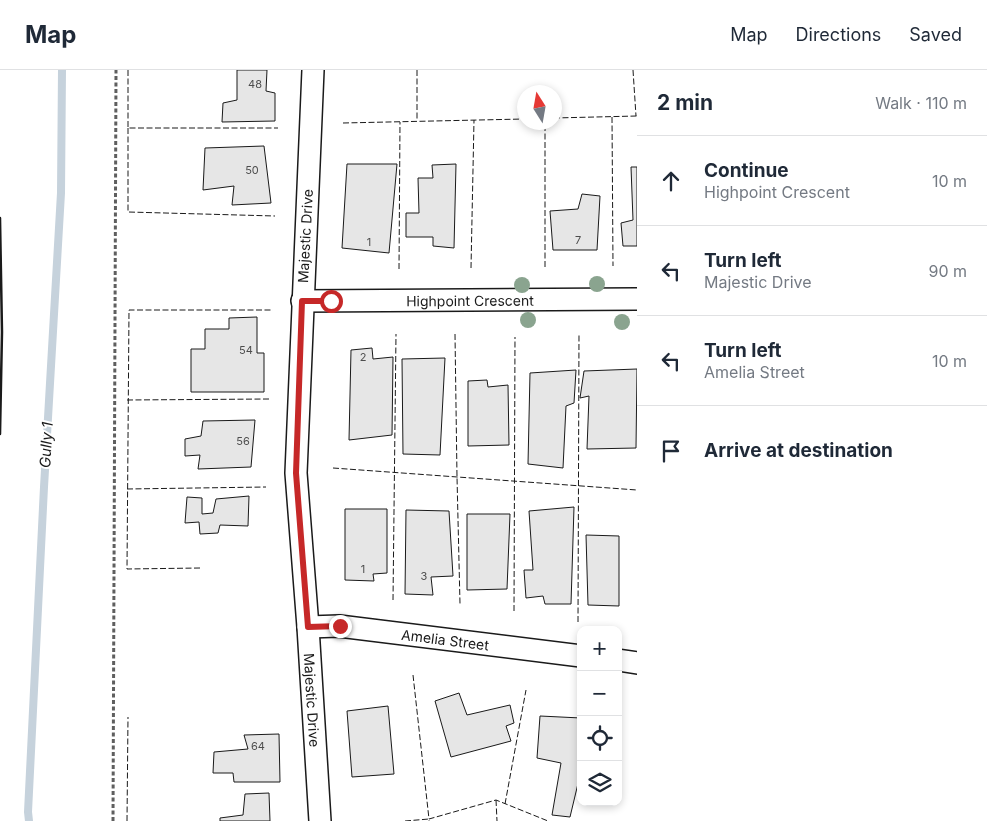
<!DOCTYPE html>
<meta charset="utf-8">
<style>
body{margin:0;font-family:Inter,sans-serif;background:#f6f6f7;color:#1f2937}
.controls{position:absolute;right:15px;bottom:15px;display:grid;overflow:hidden;border-radius:10px;box-shadow:0 2px 8px #0003}
.controls button{width:45px;height:45px;display:grid;place-items:center;padding:0;border:0;border-bottom:1px solid #e0e1e3;background:#fff;color:#1f2937;font:25px sans-serif}
.compass{position:absolute;left:517px;top:15px;width:45px;height:45px;border-radius:50%;background:#fff;box-shadow:0 2px 8px #0003;rotate:349deg}
.stop{position:absolute;width:15px;height:15px;margin:-11px;border:4px solid #c62828;border-radius:50%;background:#fff}
.stop.end{background:#c62828;border-color:#fff;box-shadow:0 1px 5px #0008}
.list{margin:0;padding:0;list-style:none}
h2{display:flex;justify-content:space-between;align-items:center;height:65px;margin:0;padding:0 20px;font-size:21px}
h2 small{font-size:16px;font-weight:400;color:#747a83}
.list li{display:grid;grid-template-columns:32px 1fr auto;gap:15px;align-items:center;box-sizing:border-box;height:90px;padding:0 20px;border-top:1px solid #e0e1e3}
.list b{display:block;font-size:19px;white-space:nowrap}
.list p{margin:0;font-size:16px;white-space:nowrap;color:#747a83}
.list em{font-size:16px;font-style:normal;color:#747a83}
.icon{flex:none;width:28px;height:28px;fill:none;stroke:currentColor;stroke-width:2;stroke-linecap:round;stroke-linejoin:round}
.map{position:relative;flex:none;width:637px;height:751px;overflow:hidden}
header{display:flex;align-items:center;gap:30px;box-sizing:border-box;height:70px;padding:0 25px;background:#fff;border-bottom:1px solid #e0e1e3}
header strong{font-size:24px}
nav{display:flex;gap:28px;margin-inline-start:auto;font-size:18px}
main{display:flex}
aside{flex:1;background:#fff}
.map>svg:first-child{display:block}
</style>
<header>
<strong>Map</strong>
<nav><a>Map</a><a>Directions</a><a>Saved</a></nav>
</header>
<main>
<div class="map">
<svg width="637" height="751" viewBox="0 0 637 751">
<rect width="100%" height="100%" fill="#fff"/>
<g fill="none" stroke-linecap="round" stroke-linejoin="round">
<path stroke="#c6d2dc" stroke-width="8" d="M29,751l-1,-9 16,-325 17,-294 1,-123"/>
</g>
<path fill="#e6e6e6" stroke="#1a1a1a" d="M237,0h30l-1,21 9,2v28l-53,1 1,-19 14,-3z
M264,76l7,57 -39,2 2,-19 -31,4 2,-42z
M347,94h50l-8,89 -47,-5z
M456,94l-2,84 -21,-2v-9h-27v-24h13l-1,-35h15l-1,-13z
M631,97h6v79h-14l-2,-23 12,-3z
M582,124l18,2 -3,54h-44l-3,-39 28,-2z
M257,247v36h7v39h-73v-43h14v-20h24v-11z
M372,278l1,11 20,-2 -1,78 -43,5 2,-90z
M445,288l-5,97 -37,-1 -1,-95z
M637,299l-1,79 -49,1 2,-53 -9,2 4,-27z
M576,300l-2,33 -8,3 -3,62 -35,-4 2,-91z
M487,310l1,7 20,-2 1,60 -41,1v-65z
M255,350l-4,47 -53,2 2,-14 -15,1v-17l16,-3 2,-15z
M249,426l-1,30 -28,-1 -2,8 -18,1 -1,-12 -14,1 2,-26 15,1v16l11,-1 3,-14z
M574,437l-3,97h-26l-2,-8 -17,2 -2,-28h9l-4,-59z
M345,439h42v64l-14,1 1,7 -29,-1z
M406,440l43,1 4,65 -22,1 2,18 -28,-1z
M467,444h43l-3,75 -40,1z
M586,465l33,1v70l-31,-1z
M459,623l8,22 43,-10 4,18 -8,3 5,15 -60,16 -16,-56z
M388,636l6,68 -42,3 -5,-66z
M540,646l41,2v53l-11,46 -18,-2 9,-52 -24,-5z
M279,664l1,48h-46l-1,-9h-20l1,-21 34,-3 -4,-14z
M269,723l1,28h-50v-3l23,-3 2,-21z"/>
<g fill="none" stroke-linecap="round" stroke-linejoin="round">
<defs>
<g id="street">
<path id="s1" d="M313,0l-17,403 12,154 12,194"/>
<path id="s2" d="M302,231l335,-2"/>
<path id="s3" d="M308,557l31,-1 242,30"/>
<path d="M618,590l19,3"/>
</g>
</defs>
<use href="#street" stroke="#1a1a1a" stroke-width="24"/>
<path stroke="#5f5f5f" stroke-width="3" stroke-dasharray="4 2.5" stroke-linecap="butt" d="M113,751l3,-751"/>
<use href="#street" stroke="#fff" stroke-width="21"/>
<path stroke="#1a1a1a" stroke-width="1" stroke-dasharray="6 2.5" stroke-linecap="butt" d="M128,0v58h150
M417,0v51
M633,0l3,46
M612,47l1,149
M554,48l83,-2
M343,53l181,-4
M128,58v84l147,4
M545,197v-145
M471,198l3,-148
M399,199l1,-147
M455,264l2,143 3,127
M127,330l142,-1
M333,398l304,22
M127,419l139,-2
M200,498l-73,1 2,-259h144
M393,530l3,-266
M514,541l1,-274
M578,552l1,-289
M413,605l16,144 67,-19 52,21
M496,730l1,21
M505,734l21,-114
M127,751l1,-104
M405,751l24,-2v2"/>
<path stroke="#1a1a1a" stroke-width="2.5" d="M0,148l2,114 -2,102"/>
</g>
<g fill="#8aa48f">
<circle cx="597" cy="214" r="8"/>
<circle cx="522" cy="215" r="8"/>
<circle cx="528" cy="250" r="8"/>
<circle cx="622" cy="252" r="8"/>
</g>
<g fill="none" stroke-linecap="round" stroke-linejoin="round">
<path stroke="#c62828" stroke-width="6" d="M331,231h-29l-6,172 12,154 32,-1"/>
</g>
<g text-anchor="middle" dominant-baseline="central" stroke-width="4" stroke-linejoin="round" paint-order="stroke">
<g font-size="11" fill="#4d4d4d">
<text x="255" y="14">48</text>
<text x="252" y="100">50</text>
<text x="578" y="170">7</text>
<text x="369" y="172">1</text>
<text x="246" y="280">54</text>
<text x="363" y="287">2</text>
<text x="243" y="371">56</text>
<text x="363" y="499">1</text>
<text x="424" y="506">3</text>
<text x="258" y="676">64</text>
</g>
<g font-size="14" fill="#1a1a1a" stroke="#fff">
<text transform="translate(305 166) rotate(-87)">Majestic Drive</text>
<text stroke="none"><textPath href="#s2" startOffset="168">Highpoint Crescent</textPath></text>
<text stroke="none"><textPath href="#s3" startOffset="138">Amelia Street</textPath></text>
<text stroke="none"><textPath href="#s1" startOffset="631">Majestic Drive</textPath></text>
</g>
<g font-size="15" font-style="italic" fill="#1a1a1a" stroke="#fff">
<text transform="translate(46 375) rotate(-87)">Gully 1</text>
</g>
</g>
</svg>
<div class="controls">
<button>+</button>
<button>−</button>
<button><svg class="icon" aria-label="locate" viewBox="0 0 24 24"><circle cx="12" cy="12" r="6"/><path d="M12 2v4M12 18v4M2 12h4M18 12h4"/></svg></button>
<button><svg class="icon" aria-label="layers" viewBox="0 0 24 24"><path d="M12 4l9 5-9 5-9-5zM3 14l9 5 9-5"/></svg></button>
</div>
<svg class="compass" viewBox="-18 -18 36 36"><path d="M0-13l5 13h-10z" fill="#e53935"/><path d="M0 13l5-13h-10z" fill="#747a83"/></svg>
<div class="stop" style="left:331px;top:231px"></div>
<div class="stop end" style="left:340px;top:556px"></div>
</div>
<aside>
<h2>2 min<small>Walk · 110 m</small></h2>
<ul class="list">
<li><svg class="icon" aria-label="ahead" viewBox="0 0 24 24"><path d="M12 20V5M6 11l6-6 6 6"/></svg><div><b>Continue</b><p>Highpoint Crescent</p></div><em>10 m</em></li>
<li><svg class="icon" aria-label="left" viewBox="0 0 24 24"><path d="M17 20v-9H6M10 6l-5 5 5 5"/></svg><div><b>Turn left</b><p>Majestic Drive</p></div><em>90 m</em></li>
<li><svg class="icon" aria-label="left" viewBox="0 0 24 24"><path d="M17 20v-9H6M10 6l-5 5 5 5"/></svg><div><b>Turn left</b><p>Amelia Street</p></div><em>10 m</em></li>
<li><svg class="icon" aria-label="arrive" viewBox="0 0 24 24"><path d="M6 21V4h12l-3 4 3 4H6"/></svg><div><b>Arrive at destination</b></div></li>
</ul>
</aside>
</main>
